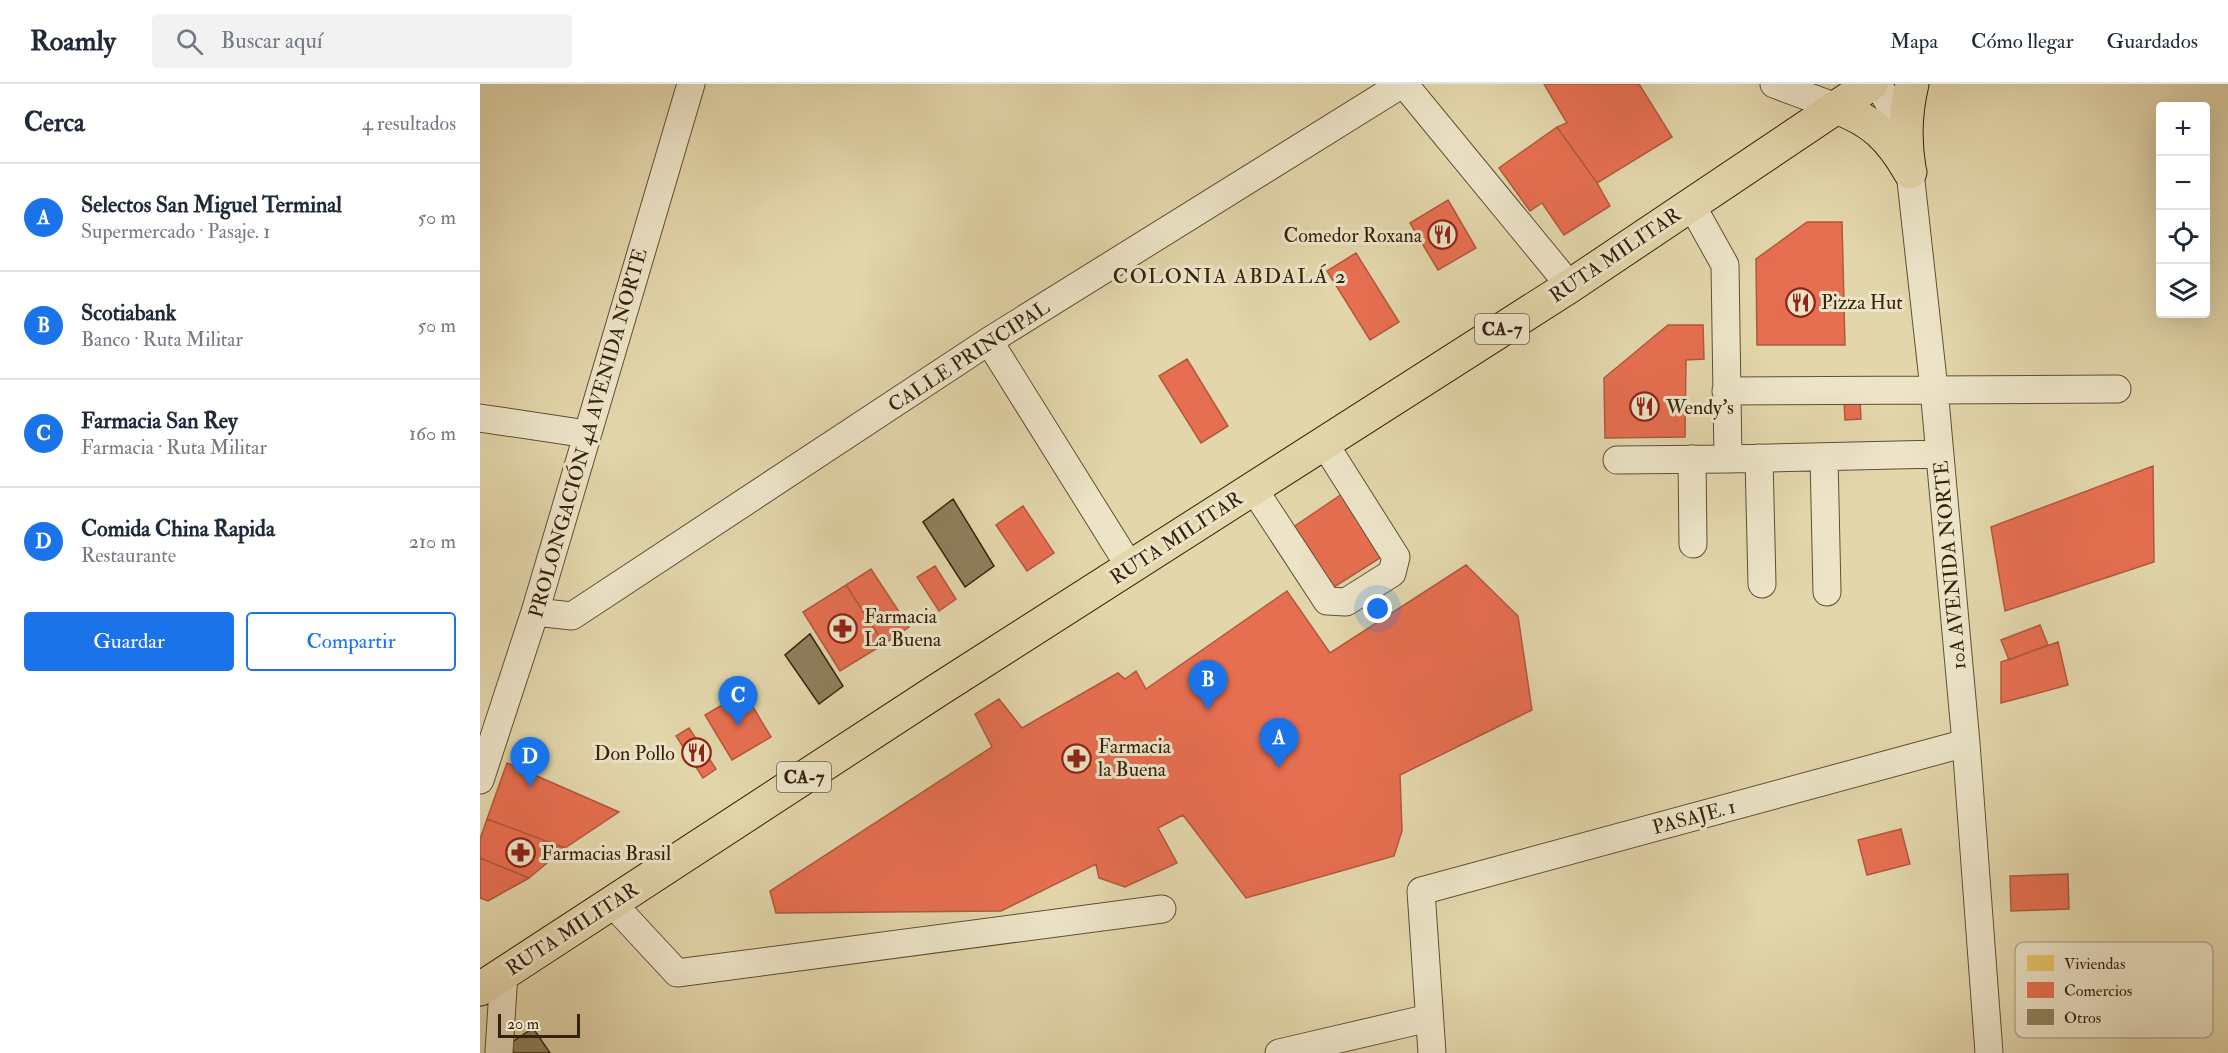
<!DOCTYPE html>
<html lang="es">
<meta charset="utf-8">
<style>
body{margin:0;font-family:"IM FELL Double Pica",serif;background:#f2f2f3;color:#1f2937}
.controls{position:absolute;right:18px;top:18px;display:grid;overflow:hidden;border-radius:6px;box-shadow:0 6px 24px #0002}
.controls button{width:54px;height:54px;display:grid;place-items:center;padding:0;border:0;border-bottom:2px solid #e0e1e3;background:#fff;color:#1f2937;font:30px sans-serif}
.scale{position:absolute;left:18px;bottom:15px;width:82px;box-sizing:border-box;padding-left:6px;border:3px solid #35220b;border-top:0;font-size:16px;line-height:21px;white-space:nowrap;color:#35220b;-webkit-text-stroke:4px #ede4c8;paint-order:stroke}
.you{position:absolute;left:898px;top:525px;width:21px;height:21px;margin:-15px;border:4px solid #fff;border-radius:50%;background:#1a73e8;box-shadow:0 0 0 9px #1a73e833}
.badge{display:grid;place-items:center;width:39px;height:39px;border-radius:50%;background:#1a73e8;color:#fff;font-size:20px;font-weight:700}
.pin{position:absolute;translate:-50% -50px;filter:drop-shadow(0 2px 3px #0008)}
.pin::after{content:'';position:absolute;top:32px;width:21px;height:18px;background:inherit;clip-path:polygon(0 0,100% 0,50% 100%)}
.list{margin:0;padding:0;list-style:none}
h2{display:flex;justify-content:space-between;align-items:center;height:78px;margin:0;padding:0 24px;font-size:26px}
h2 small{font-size:20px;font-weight:400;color:#747a83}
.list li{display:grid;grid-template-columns:39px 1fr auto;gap:18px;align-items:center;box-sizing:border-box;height:108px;padding:0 24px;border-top:2px solid #e0e1e3}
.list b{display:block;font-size:22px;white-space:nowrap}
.list p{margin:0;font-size:20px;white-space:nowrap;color:#747a83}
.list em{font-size:20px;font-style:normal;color:#747a83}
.actions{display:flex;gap:12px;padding:18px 24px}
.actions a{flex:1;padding:14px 0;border:2px solid #1a73e8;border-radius:6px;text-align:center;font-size:21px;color:#1a73e8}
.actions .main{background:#1a73e8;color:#fff}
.icon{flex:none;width:33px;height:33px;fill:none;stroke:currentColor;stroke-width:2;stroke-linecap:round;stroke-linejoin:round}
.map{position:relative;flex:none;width:1748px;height:969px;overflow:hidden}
header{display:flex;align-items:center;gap:36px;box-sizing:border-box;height:84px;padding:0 30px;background:#fff;border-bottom:2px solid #e0e1e3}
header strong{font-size:28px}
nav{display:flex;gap:33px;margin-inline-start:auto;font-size:21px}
.search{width:420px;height:54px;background:#f2f2f3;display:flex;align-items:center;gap:15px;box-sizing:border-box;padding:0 21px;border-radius:6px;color:#747a83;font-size:22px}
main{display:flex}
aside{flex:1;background:#fff}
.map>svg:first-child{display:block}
</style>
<header>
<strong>Roamly</strong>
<div class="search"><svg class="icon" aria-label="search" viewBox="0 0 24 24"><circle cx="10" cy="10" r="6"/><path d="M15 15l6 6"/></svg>Buscar aquí</div>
<nav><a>Mapa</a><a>Cómo llegar</a><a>Guardados</a></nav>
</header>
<main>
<aside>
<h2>Cerca<small>4 resultados</small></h2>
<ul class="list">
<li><span class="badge">A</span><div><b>Selectos San Miguel Terminal</b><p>Supermercado · Pasaje. 1</p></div><em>50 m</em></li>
<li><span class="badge">B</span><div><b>Scotiabank</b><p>Banco · Ruta Militar</p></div><em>50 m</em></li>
<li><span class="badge">C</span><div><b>Farmacia San Rey</b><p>Farmacia · Ruta Militar</p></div><em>160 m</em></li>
<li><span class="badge">D</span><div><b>Comida China Rapida</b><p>Restaurante</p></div><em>210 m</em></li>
</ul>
<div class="actions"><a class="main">Guardar</a><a>Compartir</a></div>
</aside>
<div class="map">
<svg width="1748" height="969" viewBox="0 0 1748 969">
<rect width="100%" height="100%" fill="#e3d6ab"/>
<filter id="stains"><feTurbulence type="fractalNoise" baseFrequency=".00333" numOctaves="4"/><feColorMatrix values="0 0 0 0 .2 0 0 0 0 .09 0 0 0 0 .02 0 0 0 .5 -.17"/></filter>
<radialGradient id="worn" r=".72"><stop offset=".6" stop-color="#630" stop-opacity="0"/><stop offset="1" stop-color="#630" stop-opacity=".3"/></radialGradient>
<path fill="#e76f51" stroke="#b2583c" stroke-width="1.5" d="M1064,0h95l33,53 -75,46 -40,-56 10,-4z
M1077,43l40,56 13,23 -46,29 -22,-32 -12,8 -31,-43z
M968,116l28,48 -38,22 -28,-47z
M1327,138h35l3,123h-88l-1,-86z
M876,169l43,69 -29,18 -43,-69z
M1188,241h35l1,34 -18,1 -1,77 -80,1 -1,-60z
M707,275l41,67 -27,17 -42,-67z
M1364,317h16l1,18 -16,1z
M1673,382l1,96 -149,49 -14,-84z
M862,410l41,62 -52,33 -39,-61z
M543,422l31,47 -27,18 -31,-46z
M986,481l52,51 14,94 -132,65 2,56 -8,25 -148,42 -63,-83 -25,13 19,35 -52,24 -26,-9 -3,-14 -95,47 -225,2 -6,-22 222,-144 -17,-33 24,-15 23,29 96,-55 7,6 11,-8 10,18 141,-98 43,62z
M455,482l21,33 -17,12 -22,-34z
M391,485l38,58 -25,17 -38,-59z
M366,501l38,59 -44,27 -37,-59z
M1560,541l8,20 -39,15 -8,-20z
M1578,558l10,43 -67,18v-41z
M264,608l27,45 -39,23 -27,-45z
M209,644l27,41 -13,9 -27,-42z
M27,679l112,49 -54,36 -78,-29z
M7,735l78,29 -36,30 -49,-20v-19z
M1421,745l9,35 -43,11 -9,-35z
M0,774l49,20 -41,23 -8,-3z
M1588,790l1,35 -58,2 -1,-35z"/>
<path fill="#8f805e" stroke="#35220b" stroke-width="1.5" d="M473,415l41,67 -29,21 -42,-65z
M330,550l33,52 -24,18 -34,-49z
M53,944l17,25h-36l-6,-8z"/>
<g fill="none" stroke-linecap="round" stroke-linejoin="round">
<defs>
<path id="minor" d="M924,0l166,202
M1294,0l62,23
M1398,0l14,25 18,63 24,217 32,354 23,310
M1211,120l34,61 3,194 212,-5
M509,257l141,226
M1246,307l391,-2
M0,334l107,16
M1344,373l3,135
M1279,374l3,126
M1212,375l1,85
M1137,376l111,-1
M773,404l74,113 19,1 46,-29 4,-16 -72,-114
M55,528l37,4 417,-275 413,-257
M0,696l55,-168 156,-528
M132,819l65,70 485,-64
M19,968l5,-79
M799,969l150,-35
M952,969l-11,-162 545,-148"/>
<path id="major" d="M1356,23c37,14 54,30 74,65
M1429,84c-5,-30 -4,-55 3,-84
M0,905l458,-299 632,-404 301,-202"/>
</defs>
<use href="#minor" stroke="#604f33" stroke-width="29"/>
<use href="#major" stroke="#35220b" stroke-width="35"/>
<use href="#minor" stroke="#ede4c8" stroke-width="27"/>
<use href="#major" stroke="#e3d6ab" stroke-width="33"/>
</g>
<defs>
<symbol id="restaurant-ring" viewBox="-11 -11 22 22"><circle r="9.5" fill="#ede4c8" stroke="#8f2418" stroke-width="1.5"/><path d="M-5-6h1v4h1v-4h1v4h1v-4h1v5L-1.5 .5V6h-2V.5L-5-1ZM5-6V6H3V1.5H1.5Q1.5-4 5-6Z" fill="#8f2418"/></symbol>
<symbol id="pharmacy-ring" viewBox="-11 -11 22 22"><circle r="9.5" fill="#ede4c8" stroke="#8f2418" stroke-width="1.5"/><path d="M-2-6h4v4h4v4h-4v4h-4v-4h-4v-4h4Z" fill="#8f2418"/></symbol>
</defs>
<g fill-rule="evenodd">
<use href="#restaurant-ring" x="946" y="134" width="33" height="33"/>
<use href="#restaurant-ring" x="1304" y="202" width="33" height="33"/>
<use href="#restaurant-ring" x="1148" y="306" width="33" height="33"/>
<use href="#pharmacy-ring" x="346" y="528" width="33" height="33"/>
<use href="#restaurant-ring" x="200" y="652" width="33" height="33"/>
<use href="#pharmacy-ring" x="580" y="658" width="33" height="33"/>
<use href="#pharmacy-ring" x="24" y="752" width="33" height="33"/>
</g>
<g text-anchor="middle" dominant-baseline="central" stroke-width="6" stroke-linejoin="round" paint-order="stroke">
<g fill="#ede4c8" stroke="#6c5c44" stroke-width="1.5">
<rect x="995" y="230" width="54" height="30" rx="4.5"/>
<rect x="297" y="678" width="54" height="30" rx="4.5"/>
</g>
<g font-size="18" font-weight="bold" fill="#35220b">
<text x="1022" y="245">CA-7</text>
<text x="324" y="693">CA-7</text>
</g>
<g font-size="20" fill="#35220b" stroke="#ede4c8" text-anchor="start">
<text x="942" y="151" text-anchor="end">Comedor Roxana</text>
<text x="1341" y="218">Pizza Hut</text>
<text x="1186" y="323">Wendy's</text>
<text x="384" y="532">Farmacia<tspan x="384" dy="23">La Buena</tspan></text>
<text x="618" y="662">Farmacia<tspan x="618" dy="23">la Buena</tspan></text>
<text x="195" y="669" text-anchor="end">Don Pollo</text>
<text x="61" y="769">Farmacias Brasil</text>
</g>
<g font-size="20" fill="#35220b" stroke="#ede4c8">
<text transform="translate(1135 171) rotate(-34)">RUTA MILITAR</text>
<text transform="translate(489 272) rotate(-33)">CALLE PRINCIPAL</text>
<text transform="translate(108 349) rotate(-74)">PROLONGACIÓN 4A AVENIDA NORTE</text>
<text transform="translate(696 454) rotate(-33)">RUTA MILITAR</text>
<text transform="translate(1470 481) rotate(-95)">10A AVENIDA NORTE</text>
<text transform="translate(1214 733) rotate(-15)">PASAJE. 1</text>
<text transform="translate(92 845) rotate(-33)">RUTA MILITAR</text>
</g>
<g font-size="21" letter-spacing="1.5" fill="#35220b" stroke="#ede4c8">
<text x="750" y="192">COLONIA ABDALÁ 2</text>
</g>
</g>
<rect x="1535" y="858" width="198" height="96" rx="9" fill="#ede4c8" stroke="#b6aa8f" stroke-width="1.5"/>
<rect x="1547" y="871" width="27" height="16" fill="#e9c46a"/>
<rect x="1547" y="898" width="27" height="16" fill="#e76f51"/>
<rect x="1547" y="925" width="27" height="16" fill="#8f805e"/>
<g font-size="16" fill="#35220b">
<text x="1584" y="885">Viviendas</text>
<text x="1584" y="912">Comercios</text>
<text x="1584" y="939">Otros</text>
</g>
<rect width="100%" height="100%" filter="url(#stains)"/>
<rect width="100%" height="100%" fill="url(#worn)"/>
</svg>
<div class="controls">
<button>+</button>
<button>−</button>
<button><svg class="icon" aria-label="locate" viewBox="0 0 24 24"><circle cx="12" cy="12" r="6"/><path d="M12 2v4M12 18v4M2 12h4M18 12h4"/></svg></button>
<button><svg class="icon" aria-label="layers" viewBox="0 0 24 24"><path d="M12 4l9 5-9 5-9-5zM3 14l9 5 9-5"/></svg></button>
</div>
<div class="scale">20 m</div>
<div class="you"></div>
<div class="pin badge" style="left:799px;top:684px">A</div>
<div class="pin badge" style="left:728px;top:626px">B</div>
<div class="pin badge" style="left:258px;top:642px">C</div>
<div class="pin badge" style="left:50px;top:703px">D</div>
</div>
</main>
